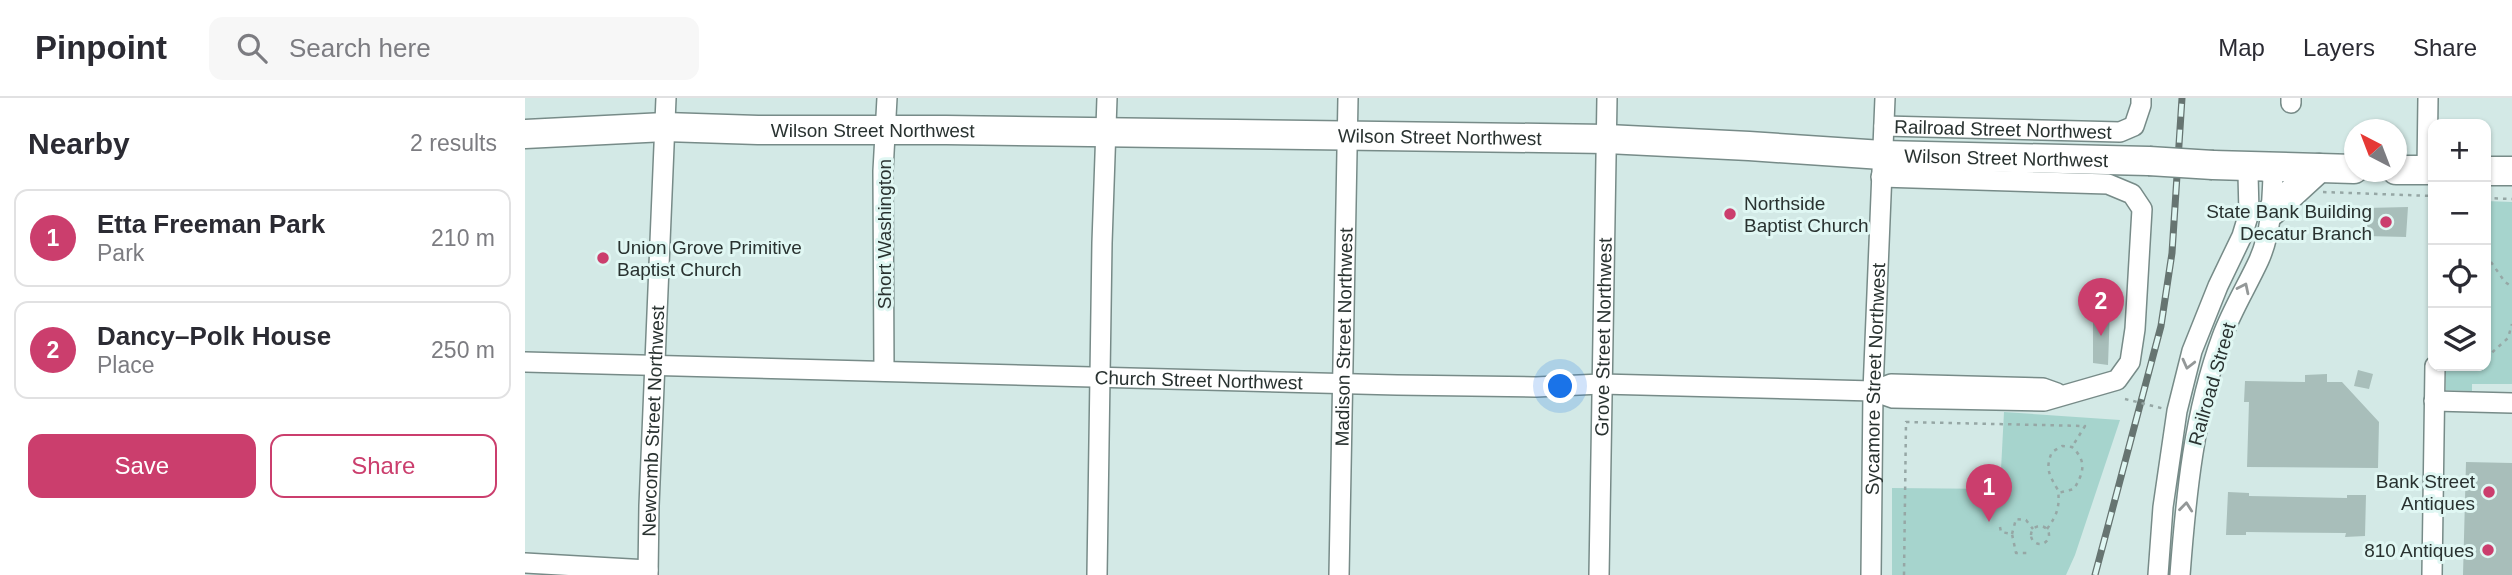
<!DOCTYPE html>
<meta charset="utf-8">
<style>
body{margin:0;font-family:Arial,sans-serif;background:#f7f7f7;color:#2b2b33}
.controls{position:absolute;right:21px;top:21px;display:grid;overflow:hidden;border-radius:14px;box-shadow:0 2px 5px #0004}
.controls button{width:63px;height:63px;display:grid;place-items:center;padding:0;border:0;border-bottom:2px solid #e1e1e2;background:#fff;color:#2b2b33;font:35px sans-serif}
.compass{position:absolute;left:1819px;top:21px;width:63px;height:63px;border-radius:50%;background:#fff;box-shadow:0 2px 5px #0004;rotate:318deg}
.you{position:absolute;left:1036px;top:289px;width:24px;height:24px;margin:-18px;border:5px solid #fff;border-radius:50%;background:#1a73e8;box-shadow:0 0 0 10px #1a73e833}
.badge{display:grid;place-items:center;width:46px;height:46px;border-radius:50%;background:#cb3e6d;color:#fff;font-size:23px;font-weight:700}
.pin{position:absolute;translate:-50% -58px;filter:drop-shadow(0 2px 4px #0008)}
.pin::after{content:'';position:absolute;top:37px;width:24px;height:21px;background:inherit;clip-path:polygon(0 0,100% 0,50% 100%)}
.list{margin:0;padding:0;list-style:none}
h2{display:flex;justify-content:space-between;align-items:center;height:91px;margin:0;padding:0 28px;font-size:30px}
h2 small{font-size:23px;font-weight:400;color:#7c7c81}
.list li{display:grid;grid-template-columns:46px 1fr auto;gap:21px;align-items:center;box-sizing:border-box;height:98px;margin:0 14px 14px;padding:0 14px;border:2px solid #e1e1e2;border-radius:14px}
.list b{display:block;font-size:26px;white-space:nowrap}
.list p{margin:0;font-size:23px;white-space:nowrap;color:#7c7c81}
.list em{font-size:23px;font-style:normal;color:#7c7c81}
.actions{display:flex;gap:14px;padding:21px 28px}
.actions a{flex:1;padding:16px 0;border:2px solid #cb3e6d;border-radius:14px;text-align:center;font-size:24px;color:#cb3e6d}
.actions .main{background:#cb3e6d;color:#fff}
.icon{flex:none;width:38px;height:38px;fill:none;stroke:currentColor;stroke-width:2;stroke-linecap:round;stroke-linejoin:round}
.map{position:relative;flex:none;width:1987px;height:477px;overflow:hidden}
header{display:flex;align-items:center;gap:42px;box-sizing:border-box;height:98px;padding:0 35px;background:#fff;border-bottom:2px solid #e1e1e2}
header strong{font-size:33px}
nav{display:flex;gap:38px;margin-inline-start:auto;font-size:24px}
.search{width:490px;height:63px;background:#f7f7f7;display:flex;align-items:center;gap:18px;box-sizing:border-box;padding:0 24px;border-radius:14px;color:#7c7c81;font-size:26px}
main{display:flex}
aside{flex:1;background:#fff}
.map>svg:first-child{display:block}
</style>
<header>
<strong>Pinpoint</strong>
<div class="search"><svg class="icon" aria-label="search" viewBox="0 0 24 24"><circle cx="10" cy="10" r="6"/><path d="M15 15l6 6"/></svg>Search here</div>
<nav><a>Map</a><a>Layers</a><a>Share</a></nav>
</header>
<main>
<aside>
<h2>Nearby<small>2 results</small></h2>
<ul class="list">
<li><span class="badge">1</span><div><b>Etta Freeman Park</b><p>Park</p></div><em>210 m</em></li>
<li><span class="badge">2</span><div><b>Dancy–Polk House</b><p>Place</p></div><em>250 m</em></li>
</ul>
<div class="actions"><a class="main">Save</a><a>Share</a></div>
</aside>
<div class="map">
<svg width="1987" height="477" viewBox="0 0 1987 477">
<rect width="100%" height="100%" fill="#d3e9e6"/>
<path fill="#a6d4cd" d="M1961,103l26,1v182h-40v7l-26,-1v-24h40z
M1479,314l116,8 -45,135 -9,20h-174v-87l108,1z"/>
<path fill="#a8beba" d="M1883,109l-2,30 -40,-1v-28z
M1568,209l17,1 -2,57 -15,-2z
M1833,272l15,4 -4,15 -15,-3z
M1802,276v8h15l37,40 -1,46 -131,-1 2,-65h-5l1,-21 60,1v-7z
M1941,364l46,1v112h-49z
M1703,394l21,1v3l98,2v-3h19l-1,41 -20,1 1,-4 -100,-1v3h-20z"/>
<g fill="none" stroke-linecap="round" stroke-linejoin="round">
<defs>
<g id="minor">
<path d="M1766,0v5"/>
<path id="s1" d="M1359,28l236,6 14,-6 7,-21v-7"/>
<path d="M1902,72l1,-72"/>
<path id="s2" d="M0,264l872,23 139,2 65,-3 272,7 20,7 151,3 73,-21 13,-18 5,-33 7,-120 -10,-15 -24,-10 -227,-7"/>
<path d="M359,273l-1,-200 4,-73"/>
<path d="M1348,293l18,-7 152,4 14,5"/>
<path d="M1909,303l78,2"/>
<path d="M0,465l123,7"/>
<path id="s3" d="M123,477l1,-69 17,-408"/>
<path d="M572,477l5,-332 5,-145"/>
<path id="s4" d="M814,477l9,-477"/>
<path id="s5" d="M1074,477l8,-477"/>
<path id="s6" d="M1346,477l2,-184 12,-293"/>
<path d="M1633,477l5,-68 14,-96 15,-60 26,-65 24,-50 7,-23 -1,-39 11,-8 14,10c-1,28 -2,57 -14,84 -12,26 -27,50 -37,77 -28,76 -36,158 -42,238"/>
<path d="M1907,477l3,-209"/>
</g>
<g id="highway">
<path id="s7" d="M0,36l140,-7 93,3h188l661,9 142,7 133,9 267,6"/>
<path d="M1688,67l141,4"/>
<path d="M1871,72h37"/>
<path d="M1961,73h26"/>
<path d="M1747,113l47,-43"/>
</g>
</defs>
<use href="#minor" stroke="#778b88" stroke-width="22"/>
<use href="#highway" stroke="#778b88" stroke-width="31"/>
<path stroke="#96a7a5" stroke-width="2.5" stroke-dasharray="3.5 5" stroke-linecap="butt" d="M1798,94l110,4
M1961,100l26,1
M1961,157l19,27 7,5
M1961,260l22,-20 4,-14
M1938,268v5l14,-5
M1506 437a9 9 0 1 1 18 0a9 9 0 1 1-18 0Z
M1475,429l1,5 11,2 4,19h11v4
M1522,431c10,-14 13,-22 11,-39 -9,-15 -13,-22 -6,-38l10,-6 10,1c15,14 12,25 2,42l-16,4
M1487,436l4,-15 10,1 7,9
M1379,477l2,-153 179,4 -13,21"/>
<use href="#minor" stroke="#fff" stroke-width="19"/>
<use href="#highway" stroke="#fff" stroke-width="28"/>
<defs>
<path id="rail" d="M1570,477l66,-249 11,-73 10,-155"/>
</defs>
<use href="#rail" stroke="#667471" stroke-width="7"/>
<use href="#rail" stroke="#e0f7f3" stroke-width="4.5" stroke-dasharray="13" stroke-linecap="butt"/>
<defs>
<path id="highway-bridge" d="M1624,63l64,4"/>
</defs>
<use href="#highway-bridge" stroke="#778b88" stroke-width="31" stroke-linecap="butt"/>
<path stroke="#96a7a5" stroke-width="2.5" stroke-dasharray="3.5 5" stroke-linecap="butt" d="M1600,301l40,10"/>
<use href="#highway-bridge" stroke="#fff" stroke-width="28"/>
</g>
<defs><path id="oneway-chevron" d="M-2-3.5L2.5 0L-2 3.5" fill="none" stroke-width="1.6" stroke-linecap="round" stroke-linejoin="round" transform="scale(1.75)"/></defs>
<g stroke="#949898">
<use href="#oneway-chevron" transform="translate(1719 190) rotate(-64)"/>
<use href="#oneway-chevron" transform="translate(1663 266) rotate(104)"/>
<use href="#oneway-chevron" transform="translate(1661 409) rotate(-84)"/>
</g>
<g fill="#cb3e6d" stroke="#e0f7f3" stroke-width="2.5">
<circle cx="1205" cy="116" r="7"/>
<circle cx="1861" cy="124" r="7"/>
<circle cx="78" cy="160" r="7"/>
<circle cx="1964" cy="394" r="7"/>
<circle cx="1963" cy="452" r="7"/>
</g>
<g text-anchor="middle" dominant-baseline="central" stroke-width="6" stroke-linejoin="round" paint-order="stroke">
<g font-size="19" fill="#293230" stroke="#e0f7f3">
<text stroke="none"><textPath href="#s1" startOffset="119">Railroad Street Northwest</textPath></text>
<text stroke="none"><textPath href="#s7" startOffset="348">Wilson Street Northwest</textPath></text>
<text stroke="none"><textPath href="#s7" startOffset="915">Wilson Street Northwest</textPath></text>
<text stroke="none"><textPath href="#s7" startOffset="1482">Wilson Street Northwest</textPath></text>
<text transform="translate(359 136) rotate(-90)">Short Washington</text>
<text stroke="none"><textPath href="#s4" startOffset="238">Madison Street Northwest</textPath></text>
<text stroke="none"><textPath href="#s5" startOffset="238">Grove Street Northwest</textPath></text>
<text stroke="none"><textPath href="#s6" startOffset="196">Sycamore Street Northwest</textPath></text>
<text stroke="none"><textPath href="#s2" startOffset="674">Church Street Northwest</textPath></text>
<text transform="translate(1687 286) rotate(-74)">Railroad Street</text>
<text stroke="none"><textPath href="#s3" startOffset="154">Newcomb Street Northwest</textPath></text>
</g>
<g font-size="19" fill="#293230" stroke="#e0f7f3" text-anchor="end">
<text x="1219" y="105" text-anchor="start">Northside<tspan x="1219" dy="22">Baptist Church</tspan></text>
<text x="1847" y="113">State Bank Building<tspan x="1847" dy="22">Decatur Branch</tspan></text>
<text x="92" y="149" text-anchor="start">Union Grove Primitive<tspan x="92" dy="22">Baptist Church</tspan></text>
<text x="1950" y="383">Bank Street<tspan x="1950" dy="22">Antiques</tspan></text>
<text x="1949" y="452">810 Antiques</text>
</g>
</g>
</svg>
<div class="controls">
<button>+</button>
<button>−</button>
<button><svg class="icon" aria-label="locate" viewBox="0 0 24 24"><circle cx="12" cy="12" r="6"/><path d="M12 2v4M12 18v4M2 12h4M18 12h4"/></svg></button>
<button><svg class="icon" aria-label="layers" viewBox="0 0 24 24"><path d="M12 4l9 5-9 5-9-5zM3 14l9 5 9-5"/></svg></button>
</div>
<svg class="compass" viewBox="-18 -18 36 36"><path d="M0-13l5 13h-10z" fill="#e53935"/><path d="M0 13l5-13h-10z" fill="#7c7c81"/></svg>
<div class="you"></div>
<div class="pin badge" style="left:1464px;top:424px">1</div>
<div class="pin badge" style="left:1576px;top:238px">2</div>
</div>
</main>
